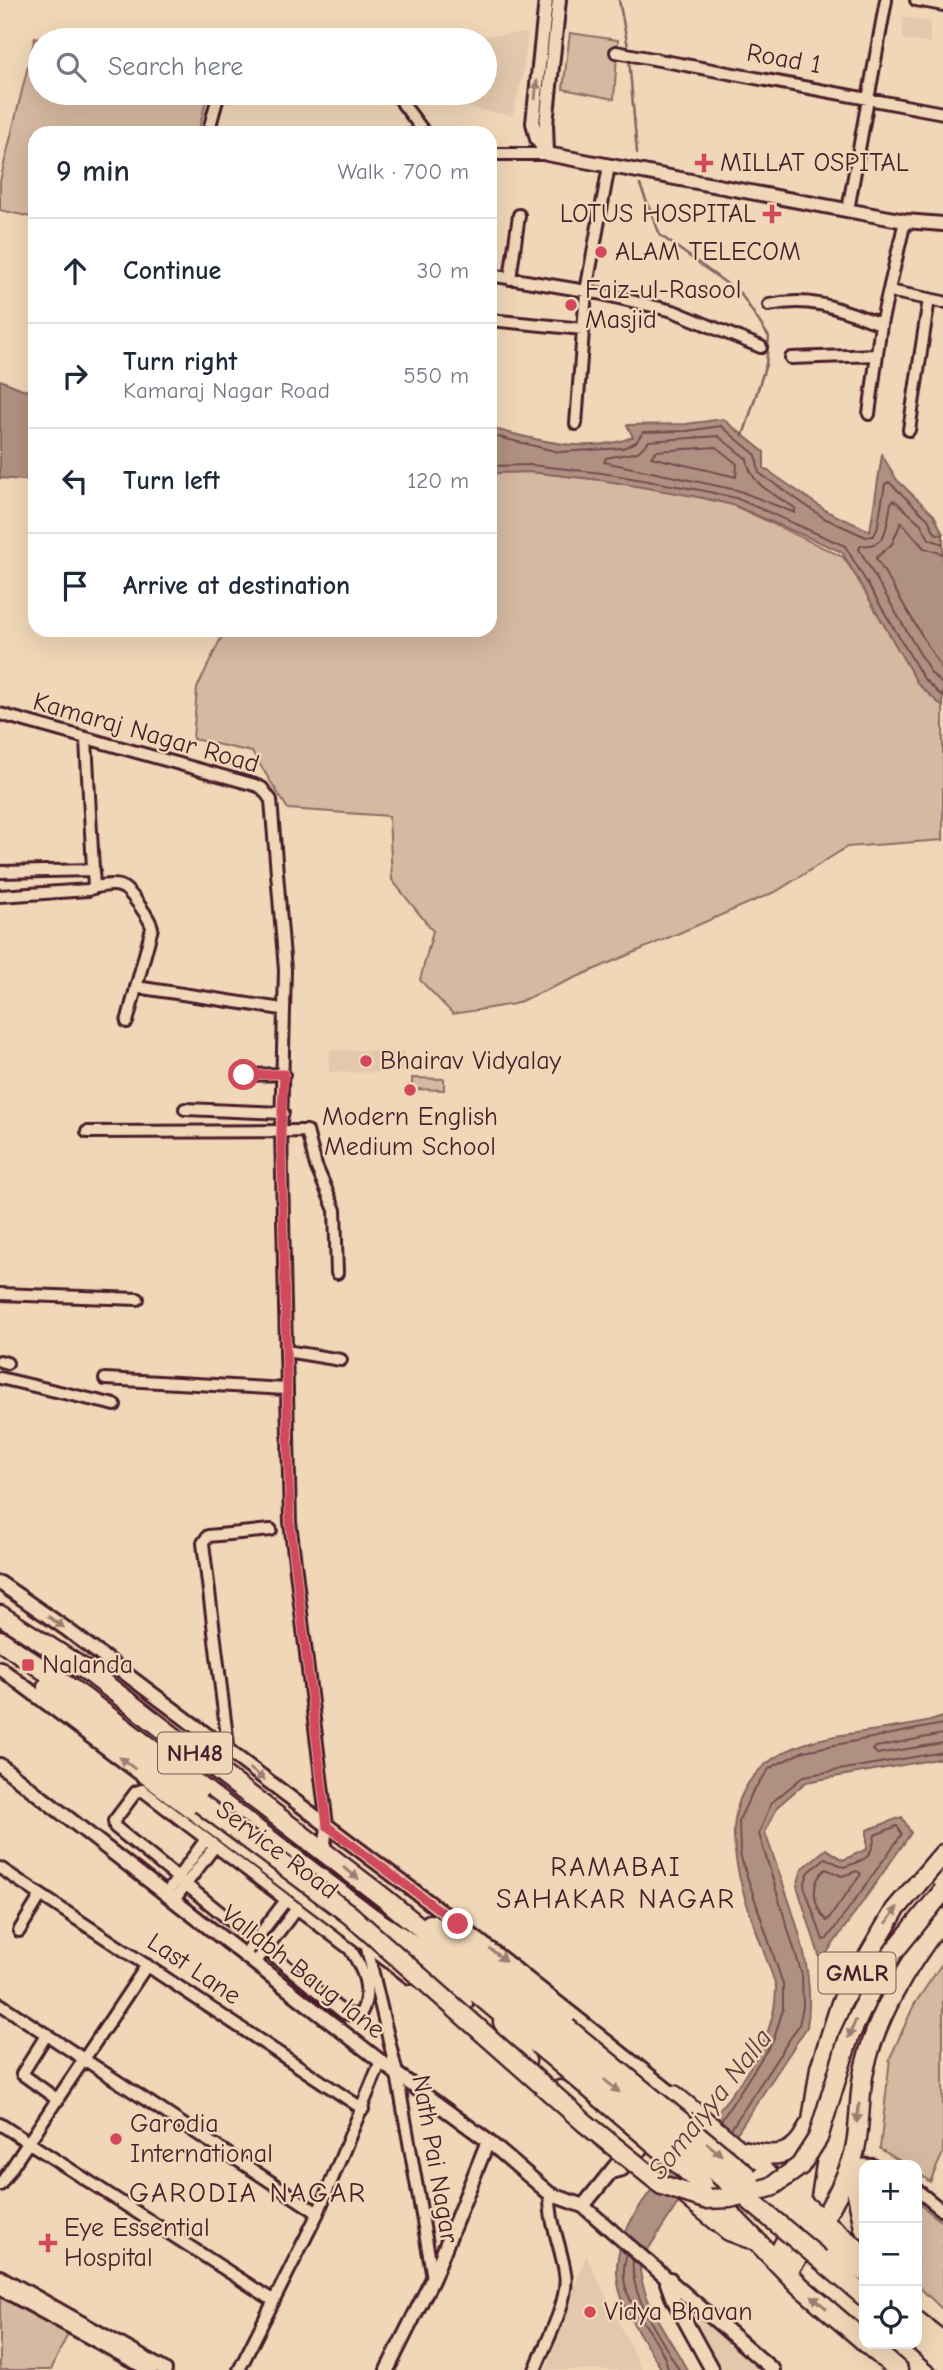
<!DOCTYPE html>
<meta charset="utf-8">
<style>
body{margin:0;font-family:"Comic Neue",sans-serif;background:#f2f2f3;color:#1f2937}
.controls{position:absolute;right:21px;bottom:21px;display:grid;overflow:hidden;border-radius:14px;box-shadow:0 7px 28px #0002}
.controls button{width:63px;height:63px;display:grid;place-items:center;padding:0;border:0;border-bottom:2px solid #e0e1e3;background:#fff;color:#1f2937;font:35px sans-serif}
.stop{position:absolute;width:21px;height:21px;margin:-16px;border:5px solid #d1495b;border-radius:50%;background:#fff}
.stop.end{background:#d1495b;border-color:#fff;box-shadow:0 2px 7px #0008}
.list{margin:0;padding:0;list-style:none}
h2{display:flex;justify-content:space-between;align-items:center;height:91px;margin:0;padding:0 28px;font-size:30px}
h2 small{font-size:23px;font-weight:400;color:#747a83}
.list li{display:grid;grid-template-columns:46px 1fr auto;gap:21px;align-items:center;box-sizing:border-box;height:105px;padding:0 28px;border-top:2px solid #e0e1e3}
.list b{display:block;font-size:26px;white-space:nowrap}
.list p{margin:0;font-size:23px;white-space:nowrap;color:#747a83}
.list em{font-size:23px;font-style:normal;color:#747a83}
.icon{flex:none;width:38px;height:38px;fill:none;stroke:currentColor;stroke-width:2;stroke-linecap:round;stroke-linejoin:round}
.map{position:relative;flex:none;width:943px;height:2370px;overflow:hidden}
.search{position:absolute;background:#fff;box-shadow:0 7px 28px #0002;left:28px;top:28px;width:469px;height:77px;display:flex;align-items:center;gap:18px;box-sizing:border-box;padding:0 24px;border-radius:38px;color:#747a83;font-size:26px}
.panel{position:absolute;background:#fff;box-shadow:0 7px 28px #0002;left:28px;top:126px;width:469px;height:511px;border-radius:21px}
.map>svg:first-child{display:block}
</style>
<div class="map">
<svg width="943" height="2370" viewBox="0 0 943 2370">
<rect width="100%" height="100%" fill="#f0d7b7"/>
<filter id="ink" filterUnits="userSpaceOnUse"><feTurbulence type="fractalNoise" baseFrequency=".0143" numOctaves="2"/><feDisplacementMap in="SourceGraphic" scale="14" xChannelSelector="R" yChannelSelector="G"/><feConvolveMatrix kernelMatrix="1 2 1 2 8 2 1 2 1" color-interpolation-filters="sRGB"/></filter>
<g filter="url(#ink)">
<path fill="#e3c8ac" d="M903,17l27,5v22l-27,-5z
M528,33l-6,46 -10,37 -93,-19v-4h66v-53h-68z
M330,1050l74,1 -1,22 -74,-1z
M586,2255l56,115h-96z
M679,2292l40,40 42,38h-41l-44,-74z"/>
<path fill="#d5b9a0" stroke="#906c66" stroke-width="2" d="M570,33l48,7 -4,59 -51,-10z
M35,37l12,3h-7v53h168l-10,40h-163v85l-35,-8v-29z
M531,472l115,13 87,20 110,52 84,123 16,17v143l-96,7 -70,44 -263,113 -61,10 -33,-34 13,-49 -41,-51 -3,-64 -101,-7 -36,-57 -59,-13 4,-51 25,-52 -4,-6h272v-157z
M412,1078l32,1v11l-32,-1z
M943,1962v191l-13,29 -13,-10v-7h-10l-27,-16 10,-91 24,-53z
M917,2202l26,21v87l-26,-25z
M0,2295l70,34 -19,41h-51z"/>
<path fill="#b09181" stroke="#87635f" stroke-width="2" d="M0,380l35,14v87l-35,-3z
M723,419l41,33v16l64,44 42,19 12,-76 15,25 37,35 9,19v173l-25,-23 -76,-132 -109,-47 -34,-8 -98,-17 -70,-8 -41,1v-45c46,12 97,27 143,9l-6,-12 59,-1z
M943,1717v41l-137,24 -28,24 -13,26c20,62 53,129 42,195l-68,103 -63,76 -36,56c-2,36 31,77 47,108h-25c-17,-29 -43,-61 -45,-96 -5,-92 161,-176 159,-288 -27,-82 -91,-198 25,-241 45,-16 97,-13 142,-28z
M902,1817l9,16 -90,128 -24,-75 5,-17 24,-20 17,11 24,-11v-19z"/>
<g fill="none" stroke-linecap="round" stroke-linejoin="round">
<path stroke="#734d4d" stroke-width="2" d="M490,435l69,17 64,-4 13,-6 7,-10 44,-1 34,-5 35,29 3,18 65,45 42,19 7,-1 4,-6 8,-46 4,-2 39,37 7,14 8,2
M718,436l29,23c3,26 27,35 48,49v5l-58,-23 -133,-28 2,-4 32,-6 11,-11z
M716,447l21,17 -1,13 -85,-20 5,-6z
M490,466l41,-1 71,8 98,17 36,8 109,48 79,133 19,18
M943,544l-14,-5 -8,-15 -27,-24 -3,3c-4,20 -3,46 -30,42l-2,4 72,124 12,12
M943,554l-19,-6 -23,-26 -9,22 -16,14 67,113
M943,1734l-67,13 -3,3 4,4 66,-11
M897,1826l5,8 -75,105 -4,1 -19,-54 4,-13 17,-15 19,9c22,-7 28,-9 31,-32z
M826,1869l16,7 15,-5 4,3 -34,47c-14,-14 -18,-39 -1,-52z
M721,2121l53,-82 9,-30v-25l-43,-129 -1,-35 14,-29 17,-23 34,-17 139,-27
M731,2129l68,-104 4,-18 -1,-32 -43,-141 12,-31 33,-27 139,-24
M627,2254c-17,47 36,79 41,116
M633,2260c-4,37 29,79 46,110"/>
<path stroke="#87635f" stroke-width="2.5" d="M619,0l10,52
M629,58l8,95
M640,185l20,50 81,59 28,43 -3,27 -23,72"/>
<defs>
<path id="minor" d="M916,0l27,5
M616,52l327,61
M398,93l5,11 22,29
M208,133l11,-40
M490,154h57
M848,210l38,-210
M490,275l108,18 75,18 88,36
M510,279l9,-64
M889,291l54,11
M769,305c44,-9 70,4 112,19
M490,320l93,9
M791,358l86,-3
M869,414l12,-90 24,-103
M576,424l10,-133 23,-125
M909,430l20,-131
M0,714l255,71 7,3 9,12 14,170 -4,161 9,391 37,304 -3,26
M86,740l8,147
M0,872l94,-2
M0,896l88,-6c8,-4 26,-7 34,-3 8,3 29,33 30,41l-25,94
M136,987l146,22
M245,1070l-1,5 40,-1
M185,1109l98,4
M87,1132l220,-1 9,35 19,44 2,63
M0,1294l138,5
M286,1351l55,9
M0,1361l7,2
M0,1378l115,27
M105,1379l181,10
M229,1753l-26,-210 5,-7 63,-6
M142,1790l208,159c13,20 23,41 11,64l-8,2 -9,-2 -229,-186 -1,-6 22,-29z
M0,1868l363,241
M166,1894l40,-55
M174,1900l41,-54
M19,1931l22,-36
M367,1948l30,126 36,204
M244,1955l42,-55
M255,1963l42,-55
M0,2004l318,209
M47,2034l-25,40 36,26
M0,2124l274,177
M851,2164l22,1
M0,2185l147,-220
M917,2190l26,21
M239,2370l79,-157 63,-152
M535,2370c10,-26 35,-70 30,-97 -4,-28 -16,-50 -15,-79"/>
<path id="tertiary" d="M546,0l-13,123 4,16 10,15
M547,153l-1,-29 13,-124
M547,154l358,67 38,3
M0,1583l65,45 393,296 216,171 -5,6
M0,1668l410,309
M0,1765l397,309 91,67 62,53 33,12 190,164
M611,2172l11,-3 33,-35
M583,2206l63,-78
M0,2277l165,93
M670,2279l-3,4 5,14 40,73
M0,2288l150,82
M387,2370l46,-92 55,-137"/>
<path id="trunk" d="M0,1615l93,60 291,223 176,144
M0,1640l83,57 288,220 71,47 106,89
M47,1687l153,116
M430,1924l30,16 107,88
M407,1951l56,53
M503,2022l23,39
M560,2090l64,54
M674,2095l190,160
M742,2150c30,7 52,10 66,-23
M851,2164l13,64
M755,2182l59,53 50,37
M708,2191l92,95 64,55
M683,2193l46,38 27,10
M820,2259l44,37
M775,2261l22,-42 23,-151 21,-65 54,-93 48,-56
M787,2272c24,-33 48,-67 63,-106 11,-27 8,-62 13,-90 11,-58 45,-112 80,-158
M917,2321l26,21
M917,2340l26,22
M867,2344l31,26"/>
</defs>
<use href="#minor" stroke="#4a1f2b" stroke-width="16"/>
<use href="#tertiary" stroke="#4a1f2b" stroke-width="18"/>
<use href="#trunk" stroke="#4a1f2b" stroke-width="23"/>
<use href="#minor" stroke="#f0d7b7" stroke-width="10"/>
<use href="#tertiary" stroke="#f0d7b7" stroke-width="12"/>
<use href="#trunk" stroke="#f0d7b7" stroke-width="18"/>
<defs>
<path id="trunk-bridge" d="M200,1803l149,111 236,209 77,62 43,14 25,-1 41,-11 29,-21 18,-28 31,-101 28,-60 18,-27 48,-59
M567,2028l183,150
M560,2042l260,217
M548,2053l154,131"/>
</defs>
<use href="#trunk-bridge" stroke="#4a1f2b" stroke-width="23" stroke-linecap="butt"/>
<use href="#trunk-bridge" stroke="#f0d7b7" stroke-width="18"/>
</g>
<defs><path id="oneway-solid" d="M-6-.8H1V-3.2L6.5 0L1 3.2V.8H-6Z" transform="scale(1.75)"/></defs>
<g fill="#9d7b71">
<use href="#oneway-solid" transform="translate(536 90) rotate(-84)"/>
<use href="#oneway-solid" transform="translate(56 1622) rotate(35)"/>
<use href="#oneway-solid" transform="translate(127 1763) rotate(-143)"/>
<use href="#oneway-solid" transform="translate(257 1774) rotate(37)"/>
<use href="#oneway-solid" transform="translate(351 1873) rotate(38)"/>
<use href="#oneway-solid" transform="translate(892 1915) rotate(-56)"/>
<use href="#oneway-solid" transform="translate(498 1955) rotate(38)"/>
<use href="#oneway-solid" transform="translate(852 2029) rotate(113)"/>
<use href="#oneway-solid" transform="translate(612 2086) rotate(40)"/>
<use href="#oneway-solid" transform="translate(858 2113) rotate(97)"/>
<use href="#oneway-solid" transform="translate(714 2149) rotate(39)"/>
<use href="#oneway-solid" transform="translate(819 2302) rotate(-139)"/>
</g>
</g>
<g fill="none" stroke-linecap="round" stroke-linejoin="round" filter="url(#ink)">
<path stroke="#d1495b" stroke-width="9" d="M244,1075l40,-1 -3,57 9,391 37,304 131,98"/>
</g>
<g fill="#d1495b" stroke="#f0d7b7" stroke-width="2.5">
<path d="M700.5 152.5h7v7h7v7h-7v7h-7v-7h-7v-7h7z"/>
<path d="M768.5 203.5h7v7h7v7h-7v7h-7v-7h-7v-7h7z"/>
<circle cx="601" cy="252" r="7"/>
<circle cx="571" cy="305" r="7"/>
<circle cx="366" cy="1061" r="7"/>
<circle cx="410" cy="1090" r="7"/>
<rect x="21" y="1658" width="14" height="14" rx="3.5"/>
<circle cx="116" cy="2139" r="7"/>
<path d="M44.5 2232.5h7v7h7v7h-7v7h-7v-7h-7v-7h7z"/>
<circle cx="590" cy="2312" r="7"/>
</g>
<g text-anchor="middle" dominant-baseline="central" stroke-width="5" stroke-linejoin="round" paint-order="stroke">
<g fill="#f0d7b7" stroke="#7c5655" stroke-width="2">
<rect x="158" y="1732.5" width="74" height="41" rx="5"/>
<rect x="818.5" y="1952.5" width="77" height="41" rx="5"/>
</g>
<g font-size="24" font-weight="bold" fill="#4a1f2b">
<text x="195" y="1753">NH48</text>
<text x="857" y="1973">GMLR</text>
</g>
<g font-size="26" fill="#4a1f2b" stroke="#f0d7b7">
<text transform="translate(784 59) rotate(10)">Road 1</text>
<text transform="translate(146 733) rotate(16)">Kamaraj Nagar Road</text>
<text transform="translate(277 1850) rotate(37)">Service Road</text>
<text transform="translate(194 1969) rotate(34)">Last Lane</text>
<text transform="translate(303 1972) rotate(38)">Vallabh Baug lane</text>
<text transform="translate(435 2159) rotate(80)">Nath Pai Nagar</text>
</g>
<g font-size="26" fill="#4a1f2b" stroke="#f0d7b7" text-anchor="start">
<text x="720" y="163">MILLAT OSPITAL</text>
<text x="756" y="214" text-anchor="end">LOTUS HOSPITAL</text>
<text x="615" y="252">ALAM TELECOM</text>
<text x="585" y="290">Faiz-ul-Rasool<tspan x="585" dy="30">Masjid</tspan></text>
<text x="380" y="1061">Bhairav Vidyalay</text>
<text x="410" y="1117" text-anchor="middle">Modern English<tspan x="410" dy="30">Medium School</tspan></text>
<text x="42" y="1665">Nalanda</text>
<text x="130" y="2124">Garodia<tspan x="130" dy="30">International</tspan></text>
<text x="64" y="2228">Eye Essential<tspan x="64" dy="30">Hospital</tspan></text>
<text x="604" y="2312">Vidya Bhavan</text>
</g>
<g font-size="28" letter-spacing="2" fill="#4a1f2b" stroke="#f0d7b7">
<text x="616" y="1867">RAMABAI<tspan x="616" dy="32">SAHAKAR NAGAR</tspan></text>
<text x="248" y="2193">GARODIA NAGAR</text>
</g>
<g font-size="28" font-style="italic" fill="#643c40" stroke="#f0d7b7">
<text transform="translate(710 2104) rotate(-52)">Somaiyya Nalla</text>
</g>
</g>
</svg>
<div class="controls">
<button>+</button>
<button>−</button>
<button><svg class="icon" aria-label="locate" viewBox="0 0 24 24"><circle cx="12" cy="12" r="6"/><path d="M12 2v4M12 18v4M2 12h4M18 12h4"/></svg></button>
</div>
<div class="stop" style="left:244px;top:1075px"></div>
<div class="stop end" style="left:458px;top:1924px"></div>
<div class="search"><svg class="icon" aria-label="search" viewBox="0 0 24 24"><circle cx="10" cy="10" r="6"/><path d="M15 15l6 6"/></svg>Search here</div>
<section class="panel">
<h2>9 min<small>Walk · 700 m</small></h2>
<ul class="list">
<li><svg class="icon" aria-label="ahead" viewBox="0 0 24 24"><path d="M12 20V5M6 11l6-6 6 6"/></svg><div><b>Continue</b></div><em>30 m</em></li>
<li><svg class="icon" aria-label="right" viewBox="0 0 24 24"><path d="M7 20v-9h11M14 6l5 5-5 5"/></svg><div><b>Turn right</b><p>Kamaraj Nagar Road</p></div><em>550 m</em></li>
<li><svg class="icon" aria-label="left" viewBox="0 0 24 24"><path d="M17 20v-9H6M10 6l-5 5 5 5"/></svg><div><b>Turn left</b></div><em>120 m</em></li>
<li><svg class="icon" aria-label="arrive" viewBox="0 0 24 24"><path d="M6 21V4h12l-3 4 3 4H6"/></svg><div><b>Arrive at destination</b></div></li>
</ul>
</section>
</div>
